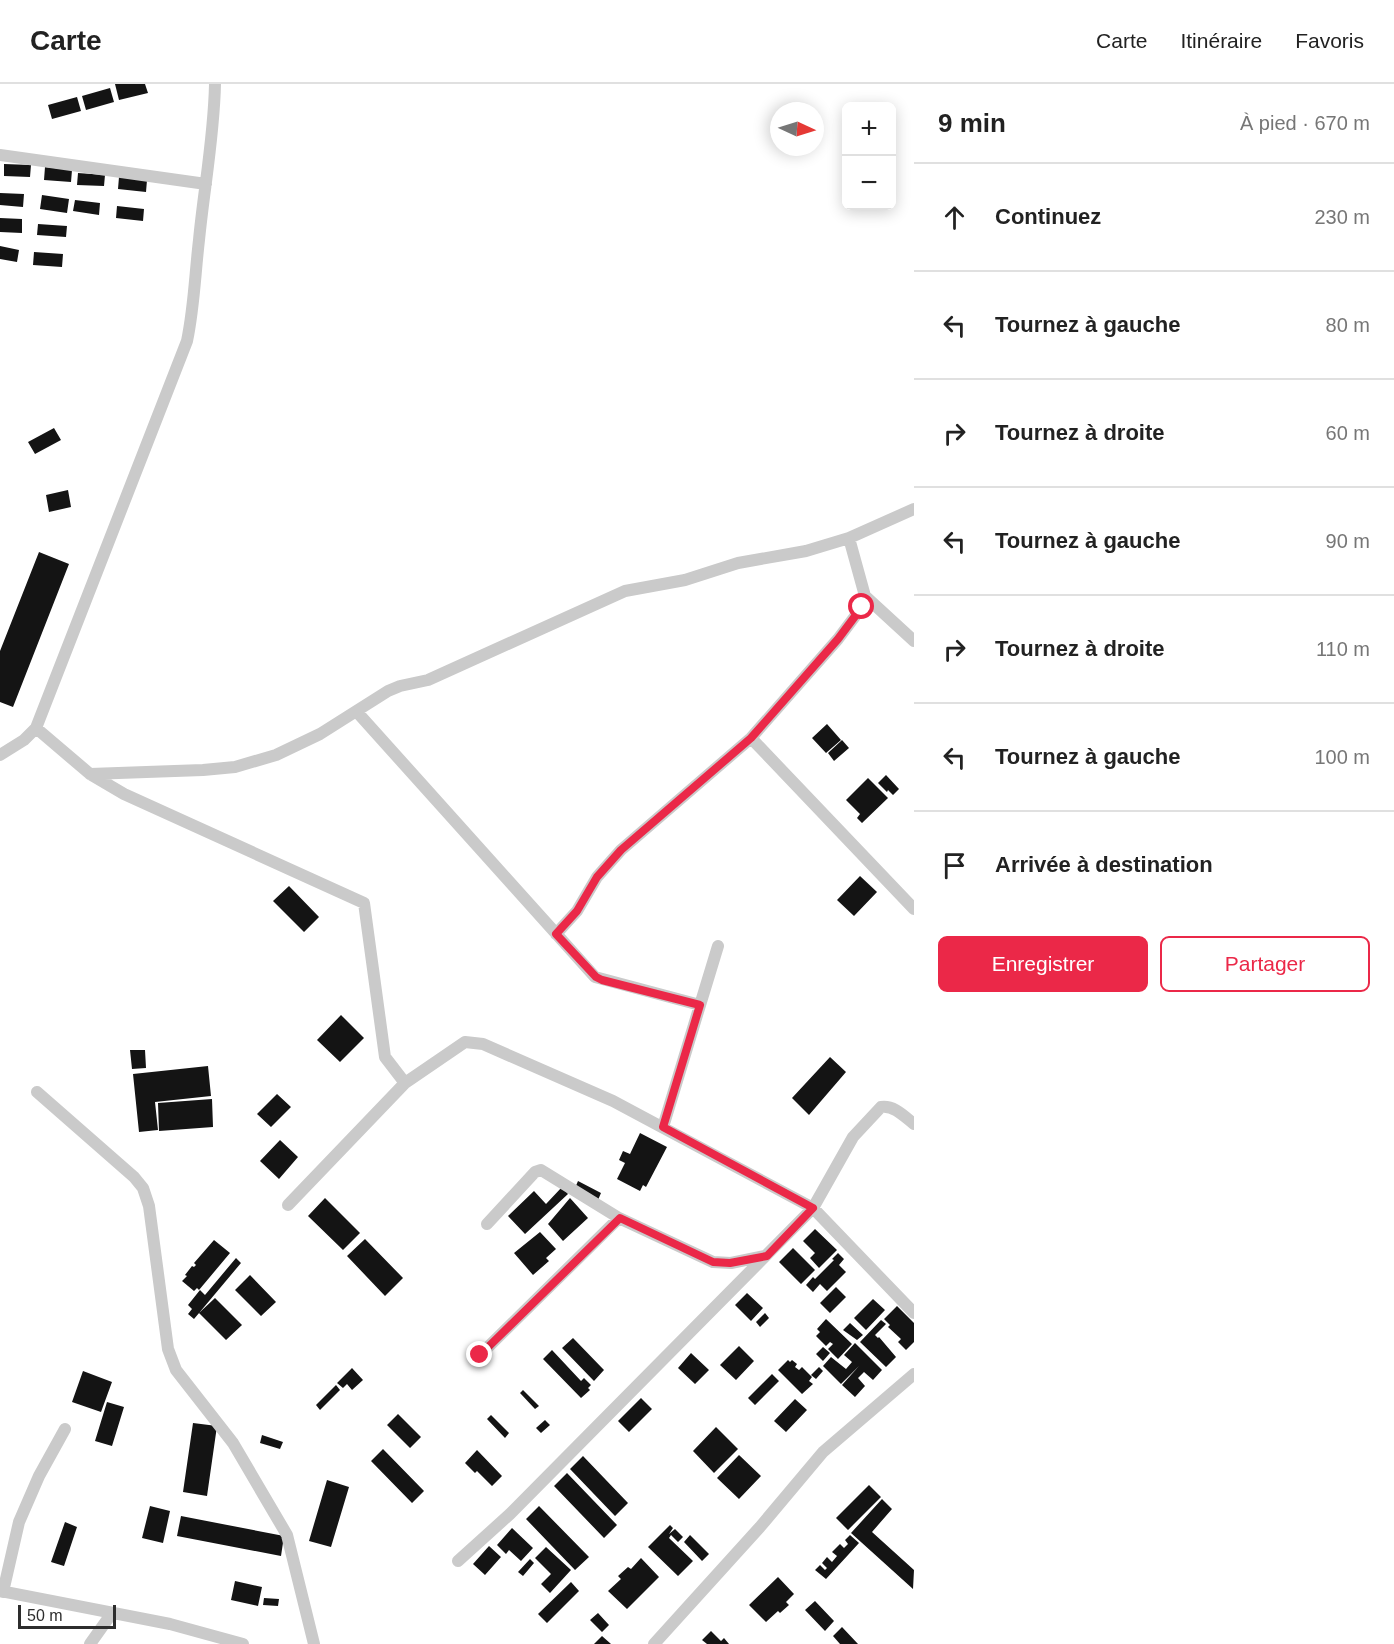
<!DOCTYPE html>
<html lang="fr">
<meta charset="utf-8">
<style>
body{margin:0;font-family:Helvetica,sans-serif;background:#f6f6f6;color:#222}
.controls{position:absolute;right:18px;top:18px;display:grid;overflow:hidden;border-radius:9px;box-shadow:0 3px 15px #0003}
.controls button{width:54px;height:54px;display:grid;place-items:center;padding:0;border:0;border-bottom:2px solid #e0e0e0;background:#fff;color:#222;font:30px sans-serif}
.compass{position:absolute;left:770px;top:18px;width:54px;height:54px;border-radius:50%;background:#fff;box-shadow:0 3px 15px #0003;rotate:94deg}
.scale{position:absolute;left:18px;bottom:15px;width:98px;box-sizing:border-box;padding-left:6px;border:3px solid #2d2d2d;border-top:0;font-size:16px;line-height:21px;white-space:nowrap;color:#2d2d2d;-webkit-text-stroke:4px #fff;paint-order:stroke}
.stop{position:absolute;width:18px;height:18px;margin:-14px;border:4px solid #eb2848;border-radius:50%;background:#fff}
.stop.end{background:#eb2848;border-color:#fff;box-shadow:0 2px 6px #0008}
.list{margin:0;padding:0;list-style:none}
h2{display:flex;justify-content:space-between;align-items:center;height:78px;margin:0;padding:0 24px;font-size:26px}
h2 small{font-size:20px;font-weight:400;color:#767676}
.list li{display:grid;grid-template-columns:39px 1fr auto;gap:18px;align-items:center;box-sizing:border-box;height:108px;padding:0 24px;border-top:2px solid #e0e0e0}
.list b{display:block;font-size:22px;white-space:nowrap}
.list em{font-size:20px;font-style:normal;color:#767676}
.actions{display:flex;gap:12px;padding:18px 24px}
.actions a{flex:1;padding:14px 0;border:2px solid #eb2848;border-radius:9px;text-align:center;font-size:21px;color:#eb2848}
.actions .main{background:#eb2848;color:#fff}
.icon{flex:none;width:33px;height:33px;fill:none;stroke:currentColor;stroke-width:2;stroke-linecap:round;stroke-linejoin:round}
.map{position:relative;flex:none;width:914px;height:1560px;overflow:hidden}
header{display:flex;align-items:center;gap:36px;box-sizing:border-box;height:84px;padding:0 30px;background:#fff;border-bottom:2px solid #e0e0e0}
header strong{font-size:28px}
nav{display:flex;gap:33px;margin-inline-start:auto;font-size:21px}
main{display:flex}
aside{flex:1;background:#fff}
.map>svg:first-child{display:block}
</style>
<header>
<strong>Carte</strong>
<nav><a>Carte</a><a>Itinéraire</a><a>Favoris</a></nav>
</header>
<main>
<div class="map">
<svg width="914" height="1560" viewBox="0 0 914 1560">
<rect width="100%" height="100%" fill="#fff"/>
<path fill="#141414" d="M115,0h30l3,9 -29,7z
M110,4l4,14 -28,8 -4,-14z
M77,13l4,14 -29,8 -4,-14z
M4,80l27,1 -1,12 -26,-1z
M45,83l27,3 -1,12 -27,-2z
M78,89l27,2 -1,11 -27,-1z
M119,93l28,3 -1,12 -28,-3z
M0,109l24,1 -1,13 -23,-2z
M42,111l27,4 -2,14 -27,-4z
M75,116l25,3 -1,12 -26,-4z
M117,122l27,3 -1,12 -27,-3z
M0,134l22,1v14l-22,-1z
M38,140l29,2 -1,11 -29,-2z
M0,162l19,4 -2,12 -17,-3z
M34,168l29,2 -1,13 -29,-2z
M54,344l7,12 -26,14 -7,-12z
M68,406l3,17 -22,5 -3,-17z
M39,468l30,12 -56,143 -13,-5v-51z
M827,640l14,16 -15,13 -14,-15z
M842,656l7,8 -15,13 -6,-8z
M886,691l13,14 -6,6 -5,-5 -1,2 -9,-9z
M868,694l20,20 -26,25 -5,-5 3,-4 -14,-14z
M860,792l17,16 -23,24 -17,-16z
M289,802l30,31 -15,15 -31,-31z
M341,931l23,23 -24,24 -23,-22z
M130,966h15l1,18 -14,1z
M830,973l16,15 -37,43 -17,-17z
M208,982l3,30 -56,6 3,28 -19,2 -6,-58z
M277,1010l14,13 -20,20 -14,-13z
M212,1015l1,28 -54,4 -1,-28z
M640,1049l27,14 -21,40 -3,-2 -3,6 -23,-12 8,-16 -6,-3 4,-9 7,3z
M280,1056l18,17 -19,22 -19,-18z
M578,1097l23,12 -3,7 -23,-12z
M562,1103l6,7 -43,40 -17,-18 26,-25 12,13z
M325,1114l35,35 -17,17 -35,-34z
M570,1114l18,20 -25,23 -15,-17z
M815,1145l22,21 -18,18 -9,-10 5,-5 -12,-12z
M540,1148l16,17 -10,9 3,3 -16,14 -19,-22z
M365,1155l38,39 -18,18 -38,-40z
M214,1156l16,13 -31,37 -2,-2 -3,3 -12,-10 5,-5 -2,-1 7,-9 2,1 2,-2 -2,-2z
M793,1164l22,22 -14,14 -22,-22z
M838,1169l6,6 -5,6 7,7 -19,19 -7,-7 -7,8 -7,-7 7,-8 2,2 19,-19 -2,-1z
M236,1174l5,5 -47,56 -6,-5 4,-5 -4,-4 12,-15 5,5z
M250,1191l26,27 -15,14 -26,-26z
M836,1203l10,10 -16,16 -10,-10z
M747,1209l16,15 -12,13 -16,-16z
M215,1214l27,27 -16,15 -27,-27z
M873,1215l12,11 -19,20 -12,-12z
M897,1222l17,17v19l-8,8 -8,-8 3,-3 -13,-12 2,-2 -6,-6z
M765,1229l4,5 -9,9 -4,-5z
M826,1235l26,25 -14,15 -10,-10 5,-5 -3,-2 -4,4 -10,-10 4,-4 -3,-3z
M881,1236l5,4 -11,11 3,3 1,-1 17,20 -10,10 -26,-25z
M850,1239l13,12 -6,5 -14,-10z
M573,1254l31,32 -10,11 -32,-33z
M855,1259l27,27 -9,10 -9,-8 -6,6 7,8 -10,11 -13,-12 17,-19 -18,18 -18,-18 8,-9 15,12 6,-7 -8,-7z
M739,1262l15,15 -18,19 -16,-15z
M823,1263l7,6 -7,8 -7,-7z
M552,1266l29,31 3,-3 7,7 -3,3 2,2 -9,8 -38,-39z
M691,1269l18,17 -14,14 -17,-16z
M788,1276l2,2 2,-2 5,4 -2,3 4,3 3,-3 10,10 -3,4 4,3 -11,10 -24,-24z
M819,1283l4,4 -7,8 -5,-4z
M352,1284l11,12 -11,10 -5,-6 -4,4 -6,-5z
M83,1287l29,11 -11,30 -29,-10z
M772,1290l7,7 -24,24 -7,-7z
M336,1301l4,5 -20,20 -4,-5z
M523,1306l16,16 -4,3 -15,-16z
M641,1314l11,11 -23,23 -11,-11z
M795,1315l12,11 -21,22 -12,-11z
M107,1318l17,5 -12,39 -17,-5z
M398,1330l23,23 -11,11 -23,-23z
M491,1331l18,18 -4,5 -18,-19z
M545,1336l5,5 -9,8 -5,-5z
M193,1339l24,3 -10,70 -24,-4z
M716,1343l22,22 -24,24 -21,-22z
M262,1351l21,7 -3,7 -20,-6z
M383,1365l41,42 -12,12 -41,-42z
M477,1366l25,26 -10,10 -15,-15 -2,2 -10,-10z
M739,1371l22,21 -22,23 -22,-21z
M583,1372l45,47 -13,13 -45,-47z
M567,1389l50,52 -13,13 -50,-52z
M327,1396l22,7 -18,60 -22,-6z
M869,1401l12,12 -33,33 -12,-12z
M882,1415l10,10 -20,23 42,38 -1,19 -62,-56z
M150,1422l20,5 -7,32 -21,-5z
M539,1422l50,51 -14,13 -49,-51z
M181,1432l103,20 -3,20 -104,-20z
M65,1438l12,5 -13,39 -13,-4z
M670,1441l3,3 -4,6 6,-5 8,8 -5,5 -7,-7 -2,3 24,23 -15,15 -30,-29z
M512,1444l21,20 -12,13 -12,-11 -3,4 -9,-9z
M690,1451l19,19 -7,7 -18,-19z
M850,1451l9,8 -33,36 -11,-9 5,-5 5,5 2,-2 -5,-5 5,-6 5,5 5,-6 -5,-4 8,-8 4,4 4,-4 -3,-4z
M489,1462l12,11 -16,18 -12,-11z
M546,1463l25,23 -21,23 -9,-9 10,-10 -16,-16z
M641,1474l18,19 -32,32 -19,-18 13,-12 -3,-3 10,-9 3,2z
M530,1475l4,4 -11,13 -5,-4z
M778,1493l16,17 -8,8 3,3 -9,8 -2,-2 -12,11 -17,-17z
M235,1497l27,6 -4,19 -27,-6z
M571,1498l8,9 -32,32 -9,-9z
M264,1514l15,1 -1,7 -15,-1z
M815,1517l19,20 -9,10 -20,-21z
M598,1529l11,12 -7,7 -12,-12z
M842,1543l16,17h-18l-7,-8z
M711,1547l10,10 3,-3 5,6h-22l-5,-4z
M602,1552l9,8h-17z"/>
<g fill="none" stroke-linecap="round" stroke-linejoin="round">
<path stroke="#cacaca" stroke-width="12" d="M215,0c-1,53 -11,104 -16,156 -4,34 -5,68 -12,101l-151,387 54,46 34,20 240,109 21,154 20,26 60,-41 18,2 130,57 200,107 101,105
M0,71l206,29
M865,512l49,45
M357,628l238,265 105,28
M751,654l163,171
M0,671l24,-15 12,-12
M90,690l113,-4 32,-3 41,-12 44,-21 68,-43 12,-5 28,-6 197,-89 60,-11 53,-17 68,-12 43,-13 65,-29
M556,850l21,-23 20,-34 24,-27 130,-112 87,-99 24,-32 3,-11 -16,-58
M37,1008l97,85 9,11 6,18 19,143 8,21 57,73 54,92 27,109
M663,1043l55,-181
M288,1121l117,-122
M487,1140l48,-52 6,-2 78,48 94,44 18,1 34,-7
M480,1271l139,-137
M458,1477l52,-47 303,-306 40,-71 28,-30c13,-2 23,9 33,17
M0,1507l170,33 73,20
M3,1508l16,-70 20,-46 26,-47
M90,1560l22,-31
M654,1560l106,-117 63,-75 91,-78"/>
</g>
<g fill="none" stroke-linecap="round" stroke-linejoin="round">
<path stroke="#eb2848" stroke-width="8" d="M480,1271l140,-137 93,44 17,1 37,-7 46,-48 -150,-81 37,-122 -98,-25 -6,-3 -40,-43 21,-23 20,-34 24,-27 130,-112 87,-99 24,-32"/>
</g>
</svg>
<div class="controls">
<button>+</button>
<button>−</button>
</div>
<svg class="compass" viewBox="-18 -18 36 36"><path d="M0-13l5 13h-10z" fill="#e53935"/><path d="M0 13l5-13h-10z" fill="#767676"/></svg>
<div class="scale">50 m</div>
<div class="stop" style="left:862px;top:523px"></div>
<div class="stop end" style="left:480px;top:1271px"></div>
</div>
<aside>
<h2>9 min<small>À pied · 670 m</small></h2>
<ul class="list">
<li><svg class="icon" aria-label="ahead" viewBox="0 0 24 24"><path d="M12 20V5M6 11l6-6 6 6"/></svg><div><b>Continuez</b></div><em>230 m</em></li>
<li><svg class="icon" aria-label="left" viewBox="0 0 24 24"><path d="M17 20v-9H6M10 6l-5 5 5 5"/></svg><div><b>Tournez à gauche</b></div><em>80 m</em></li>
<li><svg class="icon" aria-label="right" viewBox="0 0 24 24"><path d="M7 20v-9h11M14 6l5 5-5 5"/></svg><div><b>Tournez à droite</b></div><em>60 m</em></li>
<li><svg class="icon" aria-label="left" viewBox="0 0 24 24"><path d="M17 20v-9H6M10 6l-5 5 5 5"/></svg><div><b>Tournez à gauche</b></div><em>90 m</em></li>
<li><svg class="icon" aria-label="right" viewBox="0 0 24 24"><path d="M7 20v-9h11M14 6l5 5-5 5"/></svg><div><b>Tournez à droite</b></div><em>110 m</em></li>
<li><svg class="icon" aria-label="left" viewBox="0 0 24 24"><path d="M17 20v-9H6M10 6l-5 5 5 5"/></svg><div><b>Tournez à gauche</b></div><em>100 m</em></li>
<li><svg class="icon" aria-label="arrive" viewBox="0 0 24 24"><path d="M6 21V4h12l-3 4 3 4H6"/></svg><div><b>Arrivée à destination</b></div></li>
</ul>
<div class="actions"><a class="main">Enregistrer</a><a>Partager</a></div>
</aside>
</main>
